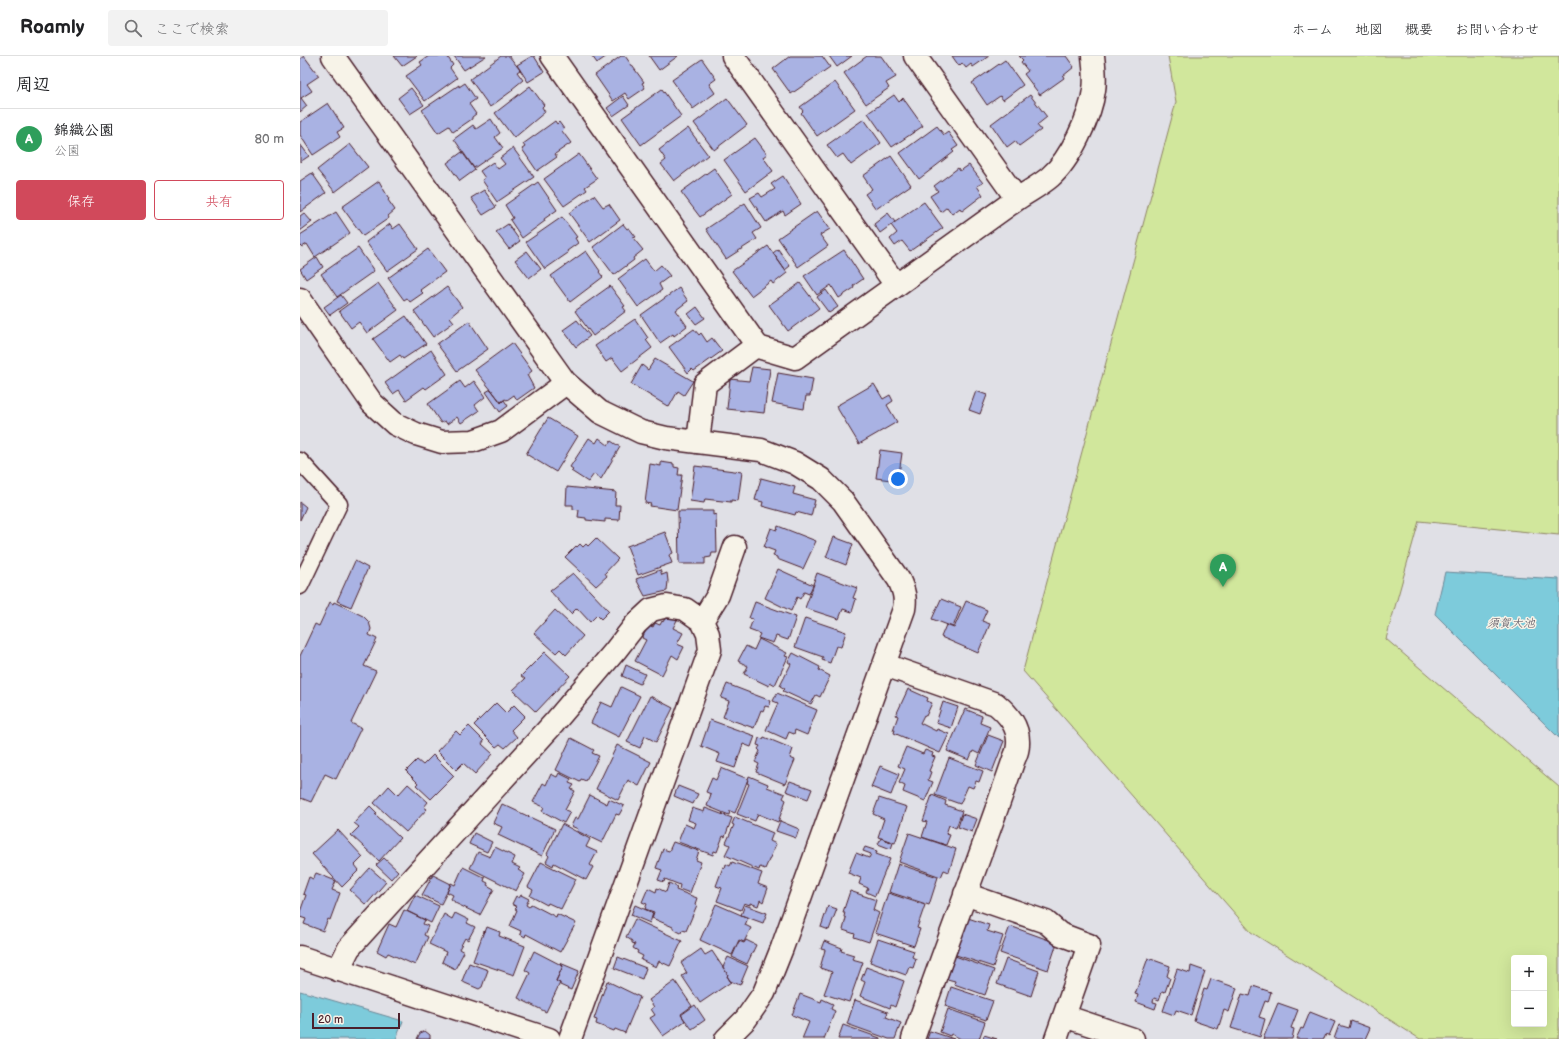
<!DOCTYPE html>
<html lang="ja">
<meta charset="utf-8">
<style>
body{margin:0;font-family:"Balsamiq Sans","Klee One",sans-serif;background:#f2f2f2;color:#202124}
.controls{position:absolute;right:12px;bottom:12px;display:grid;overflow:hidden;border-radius:4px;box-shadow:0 4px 16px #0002}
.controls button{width:36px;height:36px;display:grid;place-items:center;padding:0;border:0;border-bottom:1px solid #e0e0e0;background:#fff;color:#202124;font:20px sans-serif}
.scale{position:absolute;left:12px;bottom:10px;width:88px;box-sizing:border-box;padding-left:4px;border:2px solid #4a1f2b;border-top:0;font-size:11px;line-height:14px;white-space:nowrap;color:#4a1f2b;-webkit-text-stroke:3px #f7f3e8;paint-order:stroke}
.you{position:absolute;left:598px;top:423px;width:14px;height:14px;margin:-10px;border:3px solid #fff;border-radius:50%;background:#1a73e8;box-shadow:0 0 0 6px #1a73e833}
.badge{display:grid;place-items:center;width:26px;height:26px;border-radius:50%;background:#d1495b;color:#fff;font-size:13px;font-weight:700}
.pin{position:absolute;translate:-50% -33px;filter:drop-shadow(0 1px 2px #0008)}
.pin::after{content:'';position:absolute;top:21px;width:14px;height:12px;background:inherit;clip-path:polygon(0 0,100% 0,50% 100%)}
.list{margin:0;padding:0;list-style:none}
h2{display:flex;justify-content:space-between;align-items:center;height:52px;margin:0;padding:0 16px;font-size:17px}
h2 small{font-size:13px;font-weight:400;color:#757577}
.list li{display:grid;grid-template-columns:26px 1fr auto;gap:12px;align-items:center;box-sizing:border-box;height:60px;padding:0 16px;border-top:1px solid #e0e0e0}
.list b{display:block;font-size:15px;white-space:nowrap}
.list p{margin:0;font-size:13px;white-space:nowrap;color:#757577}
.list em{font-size:13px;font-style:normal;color:#757577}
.actions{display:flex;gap:8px;padding:12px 16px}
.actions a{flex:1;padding:9px 0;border:1px solid #d1495b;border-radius:4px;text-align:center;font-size:14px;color:#d1495b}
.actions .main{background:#d1495b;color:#fff}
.icon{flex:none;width:22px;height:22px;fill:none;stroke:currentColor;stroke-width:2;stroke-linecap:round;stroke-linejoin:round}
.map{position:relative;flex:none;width:1259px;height:983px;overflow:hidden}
header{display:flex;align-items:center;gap:24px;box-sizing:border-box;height:56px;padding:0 20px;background:#fff;border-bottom:1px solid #e0e0e0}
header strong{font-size:19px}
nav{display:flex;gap:22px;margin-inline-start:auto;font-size:14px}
.search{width:280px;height:36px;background:#f2f2f2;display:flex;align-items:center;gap:10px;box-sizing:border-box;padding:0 14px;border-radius:4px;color:#757577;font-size:15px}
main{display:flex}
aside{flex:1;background:#fff}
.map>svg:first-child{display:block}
</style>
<header>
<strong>Roamly</strong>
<div class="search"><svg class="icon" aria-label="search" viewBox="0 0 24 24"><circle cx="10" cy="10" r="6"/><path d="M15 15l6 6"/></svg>ここで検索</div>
<nav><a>ホーム</a><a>地図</a><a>概要</a><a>お問い合わせ</a></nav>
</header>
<main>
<aside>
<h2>周辺<small></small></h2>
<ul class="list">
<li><span class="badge" style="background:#2e9e5b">A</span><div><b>錦織公園</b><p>公園</p></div><em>80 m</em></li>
</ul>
<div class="actions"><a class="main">保存</a><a>共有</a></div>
</aside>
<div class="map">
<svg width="1259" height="983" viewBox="0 0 1259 983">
<rect width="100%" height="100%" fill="#e0e0e6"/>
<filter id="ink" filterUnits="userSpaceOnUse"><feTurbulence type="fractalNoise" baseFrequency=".025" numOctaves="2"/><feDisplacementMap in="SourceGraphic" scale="8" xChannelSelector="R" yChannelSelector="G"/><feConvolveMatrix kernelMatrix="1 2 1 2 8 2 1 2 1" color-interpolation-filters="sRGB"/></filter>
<g filter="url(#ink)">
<path fill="#d1e79c" stroke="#8e8364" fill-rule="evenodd" d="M868,0h391v479l-140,-14 -33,118 173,148v252h-139l-169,-107 -228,-261 153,-569zM1214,902h30v66h-30z"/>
<path fill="#7dcbdb" stroke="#698695" d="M1145,516l114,7v159l-124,-124z
M0,935l14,4 89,26 -7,18h-96z"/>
<path fill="#a9b2e3" stroke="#4a1f2b" d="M4,0l15,20 -12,8 5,7 -11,7 6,8 -7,6v-53z
M94,0h23l-15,10z
M129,0h18l6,9 -3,3 7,10 -32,23 -19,-25 16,-11 -2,-3z
M154,0h32l-22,14z
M201,0h8l11,14 -3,2 6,8 -11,9 1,1 -23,17 -20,-28z
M232,0h2l10,16 -16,10 -11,-17z
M292,0h15l-10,7z
M321,0h4l19,26 -2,1 3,5 -16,11 -4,-6 -12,8 -18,-26z
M349,0h29l-19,14z
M490,0h32l8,11 -39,27 -18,-25z
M529,0h23l-15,11z
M567,0h14l15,21 -10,6 3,5 -23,16 -22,-31z
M652,0h37l-16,11 -2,-3 -5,4 -4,-5 -3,3z
M719,0h47l8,11 -11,9 1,2 -24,17 -16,-21 4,-3 -7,-9 2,-2z
M402,3l14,20 -7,5 6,9 -22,16 -21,-29z
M705,4l18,25 -20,15 -3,-4 -13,9 -15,-22z
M535,26l20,27 -38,27 -16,-23 2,-2 -3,-4z
M165,27l11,16 -7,5 7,10 -4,3v2l-19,13 -4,-6 -11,7 -16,-23 37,-25v2z
M230,30l14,19 -2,2 3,5 -31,26 -19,-25z
M111,32l13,17 -14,9 -12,-16z
M362,33l19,27 -40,29 -19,-27z
M594,39l5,7 4,-4 20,28 -31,21 -24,-34z
M730,39l17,22 -10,8 4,5 -22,16 -4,-5 -8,6 -16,-23z
M323,40l6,9 -16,11 -6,-8z
M427,42l20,27 -33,25 -20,-27z
M28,47l16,25 -7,4 3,5 -27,18 -13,-20v-13z
M191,63l9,14 -5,4 8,11 -29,20 -20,-29 19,-14 3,4z
M564,63l17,24 -30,22 -8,-11 -6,4 -10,-13z
M255,65l2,3 2,-2 5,7 -2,2 9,12 -16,11 2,3 -20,14 -15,-22 3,-2 -2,-3z
M637,70l7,9 4,-3 10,14 -6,4 2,2 -35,27 -19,-26z
M388,72l20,27 -34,26 -13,-17 5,-4 -7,-10z
M455,82l12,16 -4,3 10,14 -27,20 -22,-31z
M0,88l9,12 -9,6z
M50,88l18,23 -33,25 -18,-22z
M213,92l21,29 -37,25 -15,-22 3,-2 -5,-7 13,-9 5,7 7,-5 -5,-6z
M162,96l13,18 -15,11 -13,-18z
M279,98l18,25 -12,8 2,3 -23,16 -20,-27z
M591,100l20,29 -35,24 -11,-15 7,-5 -9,-13z
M669,109l14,18 -6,3 6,9 -21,16 -2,-3 -8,6 -5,-7 -6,5 -11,-16 8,-5 -4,-5 24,-18 2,3z
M414,112l18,26 -32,23 -19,-25z
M12,117l14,20 -26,19v-31z
M483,120l18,28 -16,11 -2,-4 -17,11 -16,-24 9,-5 3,4 13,-8 -4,-5z
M79,125l10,18 -1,1 7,10 -7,6 1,2 -26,18 -21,-29z
M238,126l19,28 -13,9 1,2 -23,17 -12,-18 3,-2 -8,-13z
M184,134l12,17 -13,8 -12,-17z
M294,139l9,12 6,-3 11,16 -30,22 -21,-29z
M624,146l19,26 -33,23 -8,-10 -7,5 -5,-7 7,-6 -6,-8z
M445,147l16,25 -8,5 4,6 -31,20 -20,-30z
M517,155l13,18 -10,6 8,11 -30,21 -20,-29z
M36,156l14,21 -35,24 -8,-13 -5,3 -2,-2v-7l1,-1 -1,-2z
M4,157l8,9 -12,9v-15z
M588,157l7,9 -15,11 -6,-9z
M262,161l15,20 -2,1 3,5 -11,8 1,2 -23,16 -19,-27z
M90,168l3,5 7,-5 18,25 -31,22 -21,-29z
M208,168l12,17 -11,8 -13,-17z
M323,168l4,5 2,-1 7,9 -3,1 10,12 -10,8 1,2 -20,15 -21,-28z
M468,190l19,27 -14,11 -2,-3 -20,15 -19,-25z
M58,192l16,23 -37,26 -16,-23z
M128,193l17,23 -25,18 3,3 -13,9 -3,-4 -3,2 -16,-22z
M478,193l12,17 -5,4 -12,-17z
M544,194l19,29 -10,7 1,2 -15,10 -8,-13 -14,10 -13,-19z
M227,195l14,18 -12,9 -14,-18z
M286,195l14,20 -1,1 4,5 -33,25 -19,-26z
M17,201l6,10 -17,12 -6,-10z
M345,203l9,12 7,-6 9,11 -11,8 3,6 -24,17 -20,-28z
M78,227l20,27 -31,23 -8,-11 -8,6 -12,-17z
M500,227l19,25 -31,23 -19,-26z
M310,230l15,20 -2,1 3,4 -33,25 -18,-25z
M147,231l15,20 -12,10 4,5 -21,15 -19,-26z
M379,232l9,13 -12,9 11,16 -13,10 -1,-2 -13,9 -19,-28z
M526,234l12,17 -9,6 -12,-16z
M41,239l6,8 -17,12 -6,-8z
M397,251l8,11 -9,6 -8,-10z
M106,260l20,28 -23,15 -3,-4 -10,7 -17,-23z
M335,263l13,19 -2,2 6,8 -30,23 -10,-13 -6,4 -11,-16z
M277,264l13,16 -14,11 -13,-17z
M169,265l19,28 -31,22 -20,-27z
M394,273l5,6 2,-2 6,9 5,-4 10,13 -28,20 -2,-2 -4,4 -19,-26z
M212,287l20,28 -5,4 7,13 -17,12 -3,-5 -7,5 -2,-1 -4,3 -26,-32z
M131,294l16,24 -21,15 -2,-2 -18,13 -7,-10 -6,4 -8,-11z
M355,303l38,22 -9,14 -6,-4 -9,16 -38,-23 11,-19 6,5z
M452,311l18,2 -6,44 -37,-4 3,-30 19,2z
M478,317l35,6 -3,17h-4l-2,13 -32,-6z
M160,325l5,7 9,-7 11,16 -10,8 4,6 -18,12 -4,-6 -10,7 -2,-3 -4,2 -13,-19z
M574,328l9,15 7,-4 3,6 -6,4 10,17 -38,22 -23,-38z
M191,333l10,14 3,-3 4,6 -8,6 -14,-20z
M676,335l11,4 -7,19 -11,-4z
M248,362l30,18 -22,36 -30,-18z
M289,382l7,5 3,-5 9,7 3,-4 9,6 -19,32 -7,-5 -6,8 -17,-11 2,-2 -3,-2z
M580,394l22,3 -4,28 -22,-3z
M361,406l13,2v3l5,1 -1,7h4l-5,35 -27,-4 1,-2 -6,-1 5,-39 11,2z
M395,410l47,6 -4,29 -7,-1v2l-26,-3 -1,4 -14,-2z
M461,422l34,9 -2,7 22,6 -4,16 -15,-4 -1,3 -33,-9 1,-4 -8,-2z
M267,431l49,5 -1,13h5l-1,15 -14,-1v3l-19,-2v-2l-8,-1 1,-7 -6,-1v-4h-7z
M0,446l6,5 -6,13z
M378,455h35v4l3,-1 1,39h-5l-1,4 -6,1v6h-26z
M478,470l38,15 -13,28 -26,-10v-2l-4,-1 2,-5 -11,-4 7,-19 6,2z
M365,476l8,21 -4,2 3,8 -34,12 -11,-29z
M534,481l19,7 -7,21 -20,-8z
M296,482l22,21 -13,14 2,3 -11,10 -31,-29 11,-11 1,1 3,-3 3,3 3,-3 2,2z
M55,505l13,7 -17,39 -14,-6z
M478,513l35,16 -4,9 -5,-2 -4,7 -3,-2 -6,14 -26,-13z
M360,514l2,5 5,-2 1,8 -1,10 -22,5 -9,-17z
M273,517l36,38 -8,8 -4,-4 -7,7 -13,-14 -6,6 -21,-23z
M517,517l40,15 -4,10 3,1 -4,13 -9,-3 -4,10 -34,-11 9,-24h-1z
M641,543l20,8 -8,20 -21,-8z
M666,545l21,9 -5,11 8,3 -12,29 -37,-16 5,-12 8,3z
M30,546l3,2 1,-2 29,14 6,6 2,7 -2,6 8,4 -13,27 12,5 -25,52 10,5 -25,51 -11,-5 -14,28 -10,-4 -1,3v-145l15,-32 4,2z
M455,546l41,15 -8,23 -12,-4 -3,7 -15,-5 2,-4 -11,-4 4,-11 -4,-1z
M255,554l28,26 -17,19 -6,-6 -4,4 -22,-20z
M368,557l10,5 -5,10 10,5 -6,11 7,3 -6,12 -6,-4 -10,20 -27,-14 11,-21 -4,-2 7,-13 4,2 2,-4 5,2 2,-4 1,1z
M505,562l41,14 -5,15 -5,-1 -6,17 -8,-3 1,-3 -28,-10z
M459,583l28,14 -2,3 3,1 -13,28 -5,-3 -1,4 -25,-12 4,-8 -10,-5 8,-15 8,4z
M245,596l25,24 -34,36 -23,-22 12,-11 -4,-3z
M493,597l27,14 -1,3 11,6 -10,21 -4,-2 -5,9 -28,-13 2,-2 -5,-3 11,-22 -3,-2z
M326,609l19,9 -5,10 -18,-8z
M427,628l44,17 -2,6 -4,-1 -2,5 -2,-1 -7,18 -31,-11 6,-16 -8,-3z
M321,631l19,9 -21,41 -28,-14 10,-21 11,5z
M608,633l20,9 -1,3 5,2 -6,13 -2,-1 -4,8 16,8 1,-2 12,5 -9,19 -46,-20 1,-3h-2l5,-14 -2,-1z
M477,637l40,17 -10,25 -12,-5 -1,4 -5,-2 -3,7 -20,-9 12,-27 -5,-2z
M350,640l23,12 -17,34 -11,-6 -5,12 -13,-6z
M643,646l15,5 -7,21 -15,-5z
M196,647l10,10 8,-8 11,11 -14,14 6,7 -12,11 -5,-4 -4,3 -22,-22z
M665,653l17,7 -2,7 10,4 -11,27 -6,-3 -4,9 -22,-9z
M410,664l45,16 -4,11 -8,-3 -8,24 -18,-6 3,-8 -19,-8z
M169,670l15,15 -2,3 11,10 -18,20 -12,-11 -7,7 -19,-19 19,-20 4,4z
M688,679l16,6 -12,31 -16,-7z
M464,681l29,12 -3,9 5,2 -10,24 -29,-12 3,-8 -4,-2 5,-11 -2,-2 2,-3 -3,-1 2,-7 4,1z
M271,682l23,12 -2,3 7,3 -13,25 -5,-2 -1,3 -24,-12z
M317,689l34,17 -12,24 -11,-6 -10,20 -22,-11z
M606,691l17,7 2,-4 8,3 -1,3 3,1 -6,14 2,1 -3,8 5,2 -8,19 -22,-9 2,-6 -6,-3 6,-14 -7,-3z
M133,699l21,21 -23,23 -15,-14 2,-2 -12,-12 11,-11 6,5z
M649,702l34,13 -4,11 -3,-1 -3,7 -5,-2 -8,18 -25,-9z
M580,710l19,8 -8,21 -20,-8z
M421,712l27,11 -13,34 -5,-2 -1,4 -22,-9 4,-12 -5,-2 6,-14 4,2z
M259,717l12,6 -2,4 5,2 -3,4 4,2 -10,19 5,2 -6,11 -22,-12 2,-4 -11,-5 10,-19 3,2 5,-11 6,3z
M449,720l19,8 -1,3 18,7 -2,4 3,2 -8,22 -20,-8 -3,7 -18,-7 12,-30 -2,-1z
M490,725l22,8 -4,10 -22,-8z
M108,728l20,18 -4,5 3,2 -21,23 -32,-29 15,-17 9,9z
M378,730l20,8 -5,10 -19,-8z
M290,739l17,9 2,-5 15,7 -5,9 -3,-1 -14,29 -25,-12 1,-2 -7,-3 4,-8 3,1z
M632,739l14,6 -1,4 17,6 -6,17 -7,-3 -3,9 4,1 -4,10 -24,-8 5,-15 -4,-1z
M579,742l28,9 -12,36 -17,-6 6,-18 -11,-5z
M202,748l53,25 -13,27 -44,-21 4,-8 -9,-4z
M70,750l7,7 -2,1 25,24 -21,23 -28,-26 8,-8 -5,-4z
M392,752l12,4 1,-4 27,10 -7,19 -2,-1 -6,16 -3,-1 -1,4 -35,-13 7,-18 9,4 2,-5 -8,-3z
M662,758l15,5 -5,13 -14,-5z
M435,761l38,16 -3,8 6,3 -11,25 -5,-2 -1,3 -34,-15 5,-10 -4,-2 8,-18 -2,-1z
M480,765l19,8 -3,9 -20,-7z
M262,768l28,15 -4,8 11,5 -7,13 3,2 -7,13 -32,-17 -1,3 -7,-4 3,-6 -2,-2z
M38,774l25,27 -8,8 4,5 -17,17 -30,-33z
M174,777l18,9 -5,10 -18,-8z
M609,777l47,16 -7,23 -5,-2 -3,7 -42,-15z
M581,782l12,5 -2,6 -13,-5z
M373,786l26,9 -3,9 5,2 -11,31 -11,-4 1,-4 -15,-6 -1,3 -6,-2 4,-10 -6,-2 7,-19 6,2z
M195,791l20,10 -3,7 8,4 -2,2 7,4 -9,17 -46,-23 8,-16 12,5z
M565,791l12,4 -1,3 14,5 -15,37 -9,-4 2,-4 -9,-4 2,-6 -13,-5 8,-20 13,5 2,-4 -8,-3z
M84,802l14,13 -7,8 -15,-14z
M241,806l35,17 -15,30 -13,-6 -1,2 -17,-9 3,-6 -5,-3z
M432,806l30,11 -4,11 10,4 -5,14 -3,-2 -2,6 -8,-3v2l-6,-2 -3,7 -24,-9 5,-13 -6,-2 7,-19 2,1 1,-4 4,2z
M598,808l40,13 -9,28 -40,-13z
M163,811l22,11 -1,3 4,2 -1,2 7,4 -14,26 -25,-12v-1l-4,-3 2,-4 -6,-3 4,-9 4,2z
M70,812l16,14 -20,23 -16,-15z
M16,817l20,8 -4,9 8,3 -10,27 -2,-1 -5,12 -19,-7 2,-5 -6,-2v-5l6,-17 -3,-1 6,-17 4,2z
M133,819l18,9 -10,20 -19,-9z
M369,827l8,4 -1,3 21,8 -2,6 2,1 -11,26 -4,-1 -1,3 -8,-4v-2l-21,-9 2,-6 -9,-3 2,-5 -5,-2 6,-14 8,4 1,-4 9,4z
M550,835l26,9 -3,10 6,3 -10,29 -15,-5 1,-3 -12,-4 3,-12 -2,-1 1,-5h-2z
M588,837l37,12 -8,23 3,1 -6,17 -39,-13z
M115,839l24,11 -8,17 -24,-12z
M221,839l8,4 -3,6 3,2 2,-3 25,13 1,-3 19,9 -16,29 -34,-18 -1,3 -5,-3 1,-3 -11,-5 7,-16 -2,-1 2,-2 -5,-3 4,-8 3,2z
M416,848l32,14 -3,7 6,3 -7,14 -5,-2 -7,15 -32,-15z
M335,849l18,8 -3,10 -19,-8z
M445,849l22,8 -4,10 -22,-8z
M528,850l9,3 -8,21 -8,-3z
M104,854l21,10 -2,4 5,2 -4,9 4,2 -13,28 -27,-12 -2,3 -9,-5 12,-27 7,3z
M155,857l14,7 -2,3 8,4 -7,13 -3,-2 -6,11 5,3 -9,17 -13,-7 4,-10 -17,-8 15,-30 8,5z
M668,862l21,7 -2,6 16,5 -10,31 -37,-12z
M335,863l47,22 -12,25 -11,-5 -3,6 -15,-7 2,-4 -6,-3 1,-2 -5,-3 2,-4 -3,-1v-2l-6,-4z
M710,870l47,17 -9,27 -48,-17z
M187,871l13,5 -1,4 26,10 -11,29 -41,-14 11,-30 1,1z
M578,883l36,12 -2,6 4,2 -3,9 -4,-1 -3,8 -36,-13z
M446,884l10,5 -9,19 -15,-7 7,-16 5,2z
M524,885l18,7 -1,3 13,4 -2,4 11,3 -14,40 -25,-8 8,-22 -12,-4 5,-18 -4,-1z
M401,893l4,6 7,-4 16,24 -1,1 4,6 -31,21 -18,-27 5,-3 -6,-10z
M234,895l29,15 -7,15 4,2 -14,29 -28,-14 12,-25 -5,-3z
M655,900l39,14 -9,25 -31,-11 1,-3 -8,-2z
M318,901l28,11 -4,11 -28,-11z
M428,901l20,9 -8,19 -10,-4 -3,-5 1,-1 -5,-8z
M848,902l22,8 -3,10 3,2 -5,14 -3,-1 -3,9 -5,-2 -1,4 4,1 -2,6 -19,-7 2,-7 -3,-1z
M706,903l33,12 -8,25 -34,-12z
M169,907l19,7 -6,17 -3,2 -14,-6 -3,-2z
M260,907l19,8 -8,19 -11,-5v-2l-4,-2 7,-15 -3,-2z
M891,910l14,5 -14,44 -15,-5 -2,5 -11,-4 14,-42 13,4z
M566,911l38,14 -9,26 -4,-2 -1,3 -30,-12 5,-14 -4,-2z
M911,923l26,9 -8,24 -5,-2 -6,19 -24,-8 10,-32 3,1z
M307,925l33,16 -15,36 -10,-4 -1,2 -18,-7 1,-4 -3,-1z
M375,925l17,25 -11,8 4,7 -22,15 -13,-18 5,-3 -4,-6 3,-2 -5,-7z
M953,930l18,6 -3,10 -3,-1 -6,16 6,2 -5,18 -29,-9 11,-34 8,2z
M651,931l42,14 -7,19 -41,-14z
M500,938l21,8 1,-3 11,5 -2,5 4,2 -11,28h-22l7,-17 -17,-7z
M555,944l33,12 -2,5 15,6 -6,16h-6l-42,-15z
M978,947l20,7 -7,18 3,1 -2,10h-29z
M395,949l10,15 -13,9 -11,-14z
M648,953l37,13 -6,17h-18l-10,-5 -1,2 -10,-4z
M1010,956l25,10 -6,14 -3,-2 -2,5h-28l5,-11 2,1z
M1051,965l19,7 -5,11h-31l5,-14 10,3z
M543,969l37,13v1h-42z
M125,975l5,4v4h-13l3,-6z
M630,975l24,8h-27z
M684,979l13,4h-14z"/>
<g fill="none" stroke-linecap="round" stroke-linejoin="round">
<defs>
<path id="lane" d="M0,405l39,43 -39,82"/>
<path id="street" d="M252,0l206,291 37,11 222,-159c10,-7 24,-14 33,-22 20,-17 41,-62 44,-87 2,-11 0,-24 -1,-34
M433,0l163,229
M615,0l102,143
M0,243l72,104 23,21 21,10 26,8 31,-1 28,-10 65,-48
M398,386l7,-58 52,-39
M402,565l16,-26 17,-48
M585,609l111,39c12,10 23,22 22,40 0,5 -2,11 -4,15 -32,94 -68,186 -101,280
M665,838l81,28 14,12 29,11 -33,94
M38,914l11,-22 205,-225 61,-72 21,-27 15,-14 16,-4 18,3 17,12 6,13 2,16 -140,389
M764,960l69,23"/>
<path id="secondary" d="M33,0l232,326 35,30 41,20 25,6 95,12 34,13 26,16 22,22 56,79c5,11 7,18 5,29l-122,339 -18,45 -18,26 -20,20
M0,901l249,82"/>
</defs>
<use href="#lane" stroke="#4a1f2b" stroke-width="19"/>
<use href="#street" stroke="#4a1f2b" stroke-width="25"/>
<use href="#secondary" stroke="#4a1f2b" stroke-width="25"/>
<use href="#lane" stroke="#f7f3e8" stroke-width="16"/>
<use href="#street" stroke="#f7f3e8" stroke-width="22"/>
<use href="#secondary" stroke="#f7f3e8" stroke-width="22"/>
</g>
</g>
<g text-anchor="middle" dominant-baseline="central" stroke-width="3" stroke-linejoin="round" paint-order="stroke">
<g font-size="12" font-style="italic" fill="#595360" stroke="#f7f3e8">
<text x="1211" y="567">須賀大池</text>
</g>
</g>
</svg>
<div class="controls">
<button>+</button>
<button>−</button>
</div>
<div class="scale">20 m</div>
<div class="you"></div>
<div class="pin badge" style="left:923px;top:531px;background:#2e9e5b">A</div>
</div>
</main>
